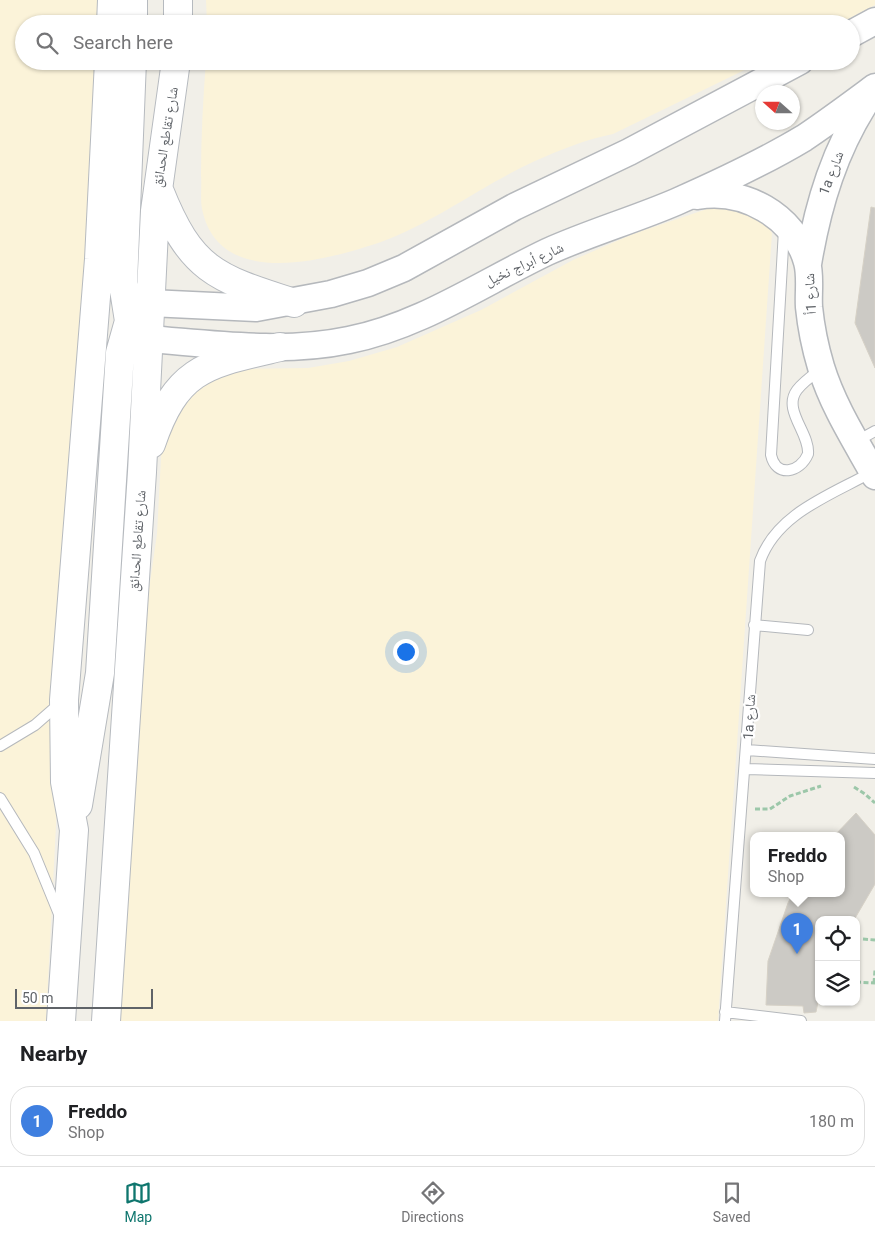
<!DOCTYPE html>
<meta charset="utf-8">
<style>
body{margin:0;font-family:Roboto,"Noto Naskh Arabic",sans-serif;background:#f2f2f2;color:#202124}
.controls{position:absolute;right:15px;bottom:15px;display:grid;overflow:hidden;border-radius:10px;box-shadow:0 1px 4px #0004}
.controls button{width:45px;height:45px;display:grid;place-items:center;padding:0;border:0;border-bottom:1px solid #e0e0e0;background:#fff;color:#202124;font:25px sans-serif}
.compass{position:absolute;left:755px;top:85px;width:45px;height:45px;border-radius:50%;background:#fff;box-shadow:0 1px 4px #0004;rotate:291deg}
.scale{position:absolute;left:15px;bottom:12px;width:138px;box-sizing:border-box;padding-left:5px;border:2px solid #5f6368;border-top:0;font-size:14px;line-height:18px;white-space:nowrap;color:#5f6368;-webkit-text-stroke:4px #fff;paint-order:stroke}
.you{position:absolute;left:405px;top:651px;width:18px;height:18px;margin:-12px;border:4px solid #fff;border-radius:50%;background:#1a73e8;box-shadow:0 0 0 8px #1a73e833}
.badge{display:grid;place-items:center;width:32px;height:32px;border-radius:50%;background:#0f766e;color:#fff;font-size:16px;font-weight:700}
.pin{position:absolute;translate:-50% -41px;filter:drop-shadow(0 1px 2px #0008)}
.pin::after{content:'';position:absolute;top:26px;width:18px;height:15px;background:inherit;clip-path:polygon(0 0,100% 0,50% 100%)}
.popup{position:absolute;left:750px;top:832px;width:95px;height:65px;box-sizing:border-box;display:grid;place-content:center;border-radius:10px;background:#fff;filter:drop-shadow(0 1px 4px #0005);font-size:16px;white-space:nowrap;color:#757577}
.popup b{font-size:19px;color:#202124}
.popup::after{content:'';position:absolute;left:50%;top:100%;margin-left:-10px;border:10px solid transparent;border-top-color:#fff}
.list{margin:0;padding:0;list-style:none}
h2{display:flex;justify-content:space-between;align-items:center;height:65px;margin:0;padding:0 20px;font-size:21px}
h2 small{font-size:16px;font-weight:400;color:#757577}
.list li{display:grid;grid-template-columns:32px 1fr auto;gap:15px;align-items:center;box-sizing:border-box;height:70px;margin:0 10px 10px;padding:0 10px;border:1px solid #e0e0e0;border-radius:20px}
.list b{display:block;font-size:19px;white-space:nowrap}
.list p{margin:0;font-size:16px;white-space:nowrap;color:#757577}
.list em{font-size:16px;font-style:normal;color:#757577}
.icon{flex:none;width:28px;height:28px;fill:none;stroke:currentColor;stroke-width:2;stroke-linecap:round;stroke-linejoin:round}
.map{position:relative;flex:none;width:875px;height:1021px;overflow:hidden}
.search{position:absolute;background:#fff;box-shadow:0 1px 4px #0004;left:15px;right:15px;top:15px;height:55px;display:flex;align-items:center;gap:12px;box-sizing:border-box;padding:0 18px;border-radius:28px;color:#757577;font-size:19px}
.sheet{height:145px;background:#fff}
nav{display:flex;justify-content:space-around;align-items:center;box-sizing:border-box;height:70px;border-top:1px solid #e0e0e0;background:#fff;font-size:14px;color:#757577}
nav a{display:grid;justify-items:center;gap:2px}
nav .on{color:#0f766e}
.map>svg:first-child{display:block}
</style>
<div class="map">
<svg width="875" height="1021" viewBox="0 0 875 1021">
<rect width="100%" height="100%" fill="#f1efe8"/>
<path fill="#fbf3d9" d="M0,0h98l-1,24h-73v37h71l-49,960h-46z
M206,0h669v5l-37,19h-631z
M206,61h557l-150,73c-26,5 -53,16 -78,27 -53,24 -100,61 -154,81 -54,18 -162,49 -179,-33 -2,-11 0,-24 -1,-34 0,-38 2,-76 5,-114z
M729,207l34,12 9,14 -54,788h-603l23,-356 19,-131 5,-95 23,-48 51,-22 72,-1 41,-7 48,-14 84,-37 92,-50 60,-26 77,-26z"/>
<path fill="#cccac5" stroke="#d6d1c6" d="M871,207l4,1v160l-20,-45z
M856,813l19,22v49l-21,36h-35v77l-3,15 -12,1 -1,-7 -37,-1 2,-44 20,-58 5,-10h48v-58h-6z"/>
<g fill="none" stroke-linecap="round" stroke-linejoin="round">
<defs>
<path id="service" d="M784,230l-13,225c5,23 29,18 37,-1 2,-21 -26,-44 -11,-64 6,-8 16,-15 24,-21
M857,441l18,-10
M754,625l54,5
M0,746l35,-21 24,-21
M747,750l128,9
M746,769l129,4
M0,798l34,55 25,61
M725,1012l76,9
M725,1021l35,-460c17,-48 71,-66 112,-89"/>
<path id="tertiary" d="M851,34l24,-13
M697,196c46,-8 97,19 110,66 4,14 1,31 2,45 2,20 6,40 12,60 12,39 34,73 54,109
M808,264c10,-60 27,-116 61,-167
M150,303l106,5 75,-14 37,-11 36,-15 110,-61 115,-55 171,-91
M148,339c66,5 135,15 201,1 71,-14 133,-57 198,-88 42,-19 87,-32 129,-50 43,-19 88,-40 128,-64 24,-16 48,-34 71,-51"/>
<path id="secondary" d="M111,24l1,-24
M133,24v-24
M178,24v-24
M132,61l-9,222 6,38 8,10
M159,190c32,81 57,88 135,113
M151,444c26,-77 56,-80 129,-97
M78,805l22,-132 20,-320 9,-32 21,-18
M61,1021l13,-191 -9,-48 -1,-82 35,-441 10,-198
M106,1021l36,-549 13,-261 21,-150"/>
</defs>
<use href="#service" stroke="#b5b8bc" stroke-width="12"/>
<use href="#tertiary" stroke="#b5b8bc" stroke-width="29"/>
<use href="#secondary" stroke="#b6babf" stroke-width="30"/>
<path stroke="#9cc7a9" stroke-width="3" stroke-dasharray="5 2.5" stroke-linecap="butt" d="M854,787l11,7 10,9
M755,809h15l20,-13 31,-10
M863,939l12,1
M856,982l19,1
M874,983l1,-13"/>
<use href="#service" stroke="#fff" stroke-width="10"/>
<use href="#tertiary" stroke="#fff" stroke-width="26"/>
<use href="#secondary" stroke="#fff" stroke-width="28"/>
</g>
<g text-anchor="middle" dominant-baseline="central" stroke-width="4.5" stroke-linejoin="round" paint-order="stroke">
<g font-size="14" fill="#5f6368" stroke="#fff">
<text transform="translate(165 137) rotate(-81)">شارع تقاطع الحدائق</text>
<text transform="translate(831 173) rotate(-69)">1a شارع</text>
<text transform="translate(524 264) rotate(-25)">شارع أبراج نخيل</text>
<text transform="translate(810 294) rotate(-93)">شارع 1أ</text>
<text transform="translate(137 541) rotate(-86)">شارع تقاطع الحدائق</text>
<text transform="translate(749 717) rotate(-87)">1a شارع</text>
</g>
</g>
</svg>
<div class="controls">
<button><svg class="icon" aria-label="locate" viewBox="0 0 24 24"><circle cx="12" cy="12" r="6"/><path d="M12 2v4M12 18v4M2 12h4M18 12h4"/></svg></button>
<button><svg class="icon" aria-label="layers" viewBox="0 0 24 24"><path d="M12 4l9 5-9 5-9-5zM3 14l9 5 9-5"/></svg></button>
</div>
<svg class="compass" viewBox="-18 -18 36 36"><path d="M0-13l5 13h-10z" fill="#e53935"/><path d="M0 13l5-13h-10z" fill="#757577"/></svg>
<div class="scale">50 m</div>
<div class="you"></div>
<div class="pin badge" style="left:797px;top:954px;background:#3f7fe0">1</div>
<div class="popup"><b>Freddo</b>Shop</div>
<div class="search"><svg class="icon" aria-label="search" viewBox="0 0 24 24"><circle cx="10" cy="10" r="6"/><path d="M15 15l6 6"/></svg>Search here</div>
</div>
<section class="sheet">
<h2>Nearby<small></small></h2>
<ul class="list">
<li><span class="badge" style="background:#3f7fe0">1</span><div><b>Freddo</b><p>Shop</p></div><em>180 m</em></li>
</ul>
</section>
<nav>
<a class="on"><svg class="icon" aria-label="map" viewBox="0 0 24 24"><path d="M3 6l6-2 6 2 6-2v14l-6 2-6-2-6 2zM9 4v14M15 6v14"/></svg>Map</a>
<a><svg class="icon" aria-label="directions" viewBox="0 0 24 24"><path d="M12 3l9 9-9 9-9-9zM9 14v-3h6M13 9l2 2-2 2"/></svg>Directions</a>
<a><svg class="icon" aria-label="saved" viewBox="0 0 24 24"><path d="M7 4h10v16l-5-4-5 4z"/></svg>Saved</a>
</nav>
